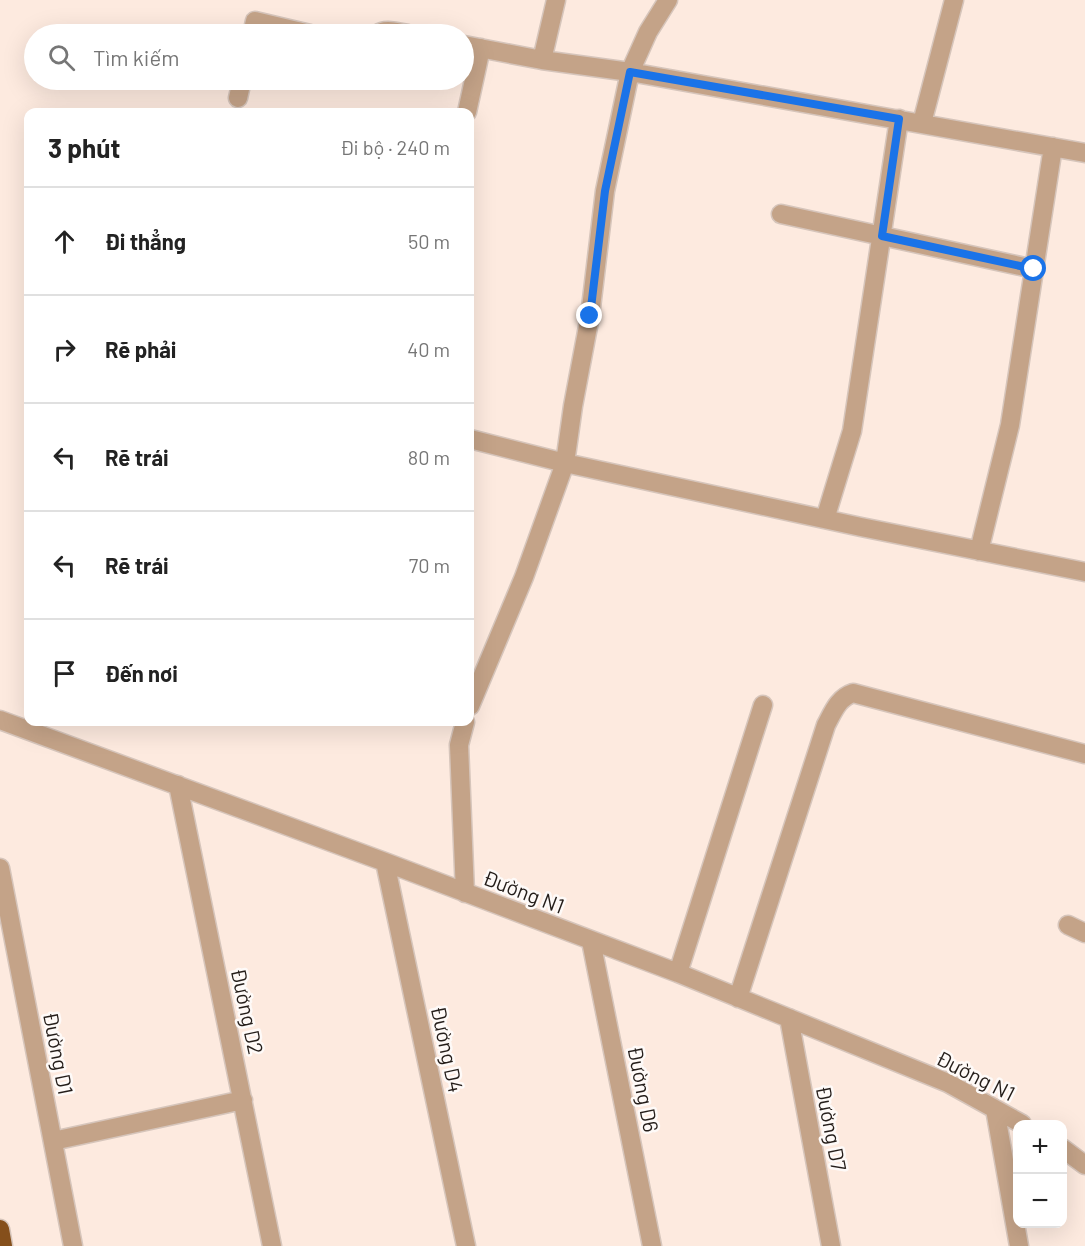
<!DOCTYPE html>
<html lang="vi">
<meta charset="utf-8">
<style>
body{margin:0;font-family:Barlow,sans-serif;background:#f6f6f6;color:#222}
.controls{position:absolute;right:18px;bottom:18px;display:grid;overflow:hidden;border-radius:12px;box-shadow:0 6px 24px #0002}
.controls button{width:54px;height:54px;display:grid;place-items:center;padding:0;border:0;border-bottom:2px solid #e0e0e0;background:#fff;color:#222;font:30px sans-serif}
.stop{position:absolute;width:18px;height:18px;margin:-14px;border:4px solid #1a73e8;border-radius:50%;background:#fff}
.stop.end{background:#1a73e8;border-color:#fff;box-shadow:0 2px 6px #0008}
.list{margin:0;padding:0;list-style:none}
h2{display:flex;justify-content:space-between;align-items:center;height:78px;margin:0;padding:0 24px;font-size:26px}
h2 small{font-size:20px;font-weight:400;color:#767676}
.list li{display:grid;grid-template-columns:39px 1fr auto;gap:18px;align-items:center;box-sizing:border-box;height:108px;padding:0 24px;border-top:2px solid #e0e0e0}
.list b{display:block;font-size:22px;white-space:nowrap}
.list em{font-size:20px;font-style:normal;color:#767676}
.icon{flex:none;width:33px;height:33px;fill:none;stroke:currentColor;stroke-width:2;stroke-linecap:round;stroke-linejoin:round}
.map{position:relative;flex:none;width:1085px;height:1246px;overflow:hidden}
.search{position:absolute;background:#fff;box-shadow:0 6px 24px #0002;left:24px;top:24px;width:450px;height:66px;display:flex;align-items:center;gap:15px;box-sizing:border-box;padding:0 21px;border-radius:33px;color:#767676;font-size:22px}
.panel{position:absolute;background:#fff;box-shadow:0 6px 24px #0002;left:24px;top:108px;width:450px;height:618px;border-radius:12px}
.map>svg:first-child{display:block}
</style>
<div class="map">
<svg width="1085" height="1246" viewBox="0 0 1085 1246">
<rect width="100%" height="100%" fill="#fdeadf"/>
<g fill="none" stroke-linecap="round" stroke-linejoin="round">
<defs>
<path id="minor" d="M252,34l3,-13 55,13
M378,34c8,-6 20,-1 30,0
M464,45l78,15 88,12 455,81
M542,60l14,-60
M238,98l4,-18
M467,112l14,-64
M922,123l32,-123
M781,214l253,55
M470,439l95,24 296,64 224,45
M825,519l27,-88 47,-312
M979,551l31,-126 43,-278
M470,706l54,-129 41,-114 8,-57 17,-90 15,-125 25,-119 18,-40 20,-32
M0,720l385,142 293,111 270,110 74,41
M178,785l94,461
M385,862l81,384
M0,868l73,378
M465,893l-6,-148 6,-23
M1068,925l17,8
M591,941l61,305
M678,973l85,-268
M738,998l88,-273c7,-13 12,-27 27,-32l232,61
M789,1018l42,228
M995,1109l24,137
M53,1141l190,-41
M1062,1148l23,17"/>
<path id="highway" d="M0,1229l3,17"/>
</defs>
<use href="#minor" stroke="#d6c5bb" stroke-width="21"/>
<use href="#highway" stroke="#d6c5bb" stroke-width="21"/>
<use href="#minor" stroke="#c4a388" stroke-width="18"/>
<use href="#highway" stroke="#854f1b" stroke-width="18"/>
</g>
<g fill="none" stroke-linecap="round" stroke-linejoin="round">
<path stroke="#1a73e8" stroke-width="8" d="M590,316l15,-125 25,-119 269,47 -17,117 152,33"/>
</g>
<g text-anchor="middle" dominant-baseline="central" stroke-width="5" stroke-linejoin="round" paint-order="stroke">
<g font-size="21" fill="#241d19" stroke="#fefaf8">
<text transform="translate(524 891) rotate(21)">Đường N1</text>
<text transform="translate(248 1011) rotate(78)">Đường D2</text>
<text transform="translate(448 1049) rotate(78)">Đường D4</text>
<text transform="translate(59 1053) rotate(79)">Đường D1</text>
<text transform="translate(976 1075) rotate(27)">Đường N1</text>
<text transform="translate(644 1089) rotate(79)">Đường D6</text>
<text transform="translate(832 1128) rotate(79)">Đường D7</text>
</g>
</g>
</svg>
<div class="controls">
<button>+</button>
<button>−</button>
</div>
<div class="stop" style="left:1034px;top:269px"></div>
<div class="stop end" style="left:590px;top:316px"></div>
<div class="search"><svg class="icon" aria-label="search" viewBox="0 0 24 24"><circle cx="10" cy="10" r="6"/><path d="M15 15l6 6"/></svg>Tìm kiếm</div>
<section class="panel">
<h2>3 phút<small>Đi bộ · 240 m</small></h2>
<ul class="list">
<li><svg class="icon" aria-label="ahead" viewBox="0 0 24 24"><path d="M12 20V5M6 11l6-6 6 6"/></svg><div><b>Đi thẳng</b></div><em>50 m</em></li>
<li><svg class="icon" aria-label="right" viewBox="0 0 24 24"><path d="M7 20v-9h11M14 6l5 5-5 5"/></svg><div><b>Rẽ phải</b></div><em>40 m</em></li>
<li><svg class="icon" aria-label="left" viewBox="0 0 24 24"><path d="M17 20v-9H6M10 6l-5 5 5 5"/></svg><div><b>Rẽ trái</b></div><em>80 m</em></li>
<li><svg class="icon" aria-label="left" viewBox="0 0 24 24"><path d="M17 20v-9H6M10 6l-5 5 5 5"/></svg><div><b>Rẽ trái</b></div><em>70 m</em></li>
<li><svg class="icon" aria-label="arrive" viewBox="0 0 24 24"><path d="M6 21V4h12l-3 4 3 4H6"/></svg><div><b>Đến nơi</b></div></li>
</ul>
</section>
</div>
